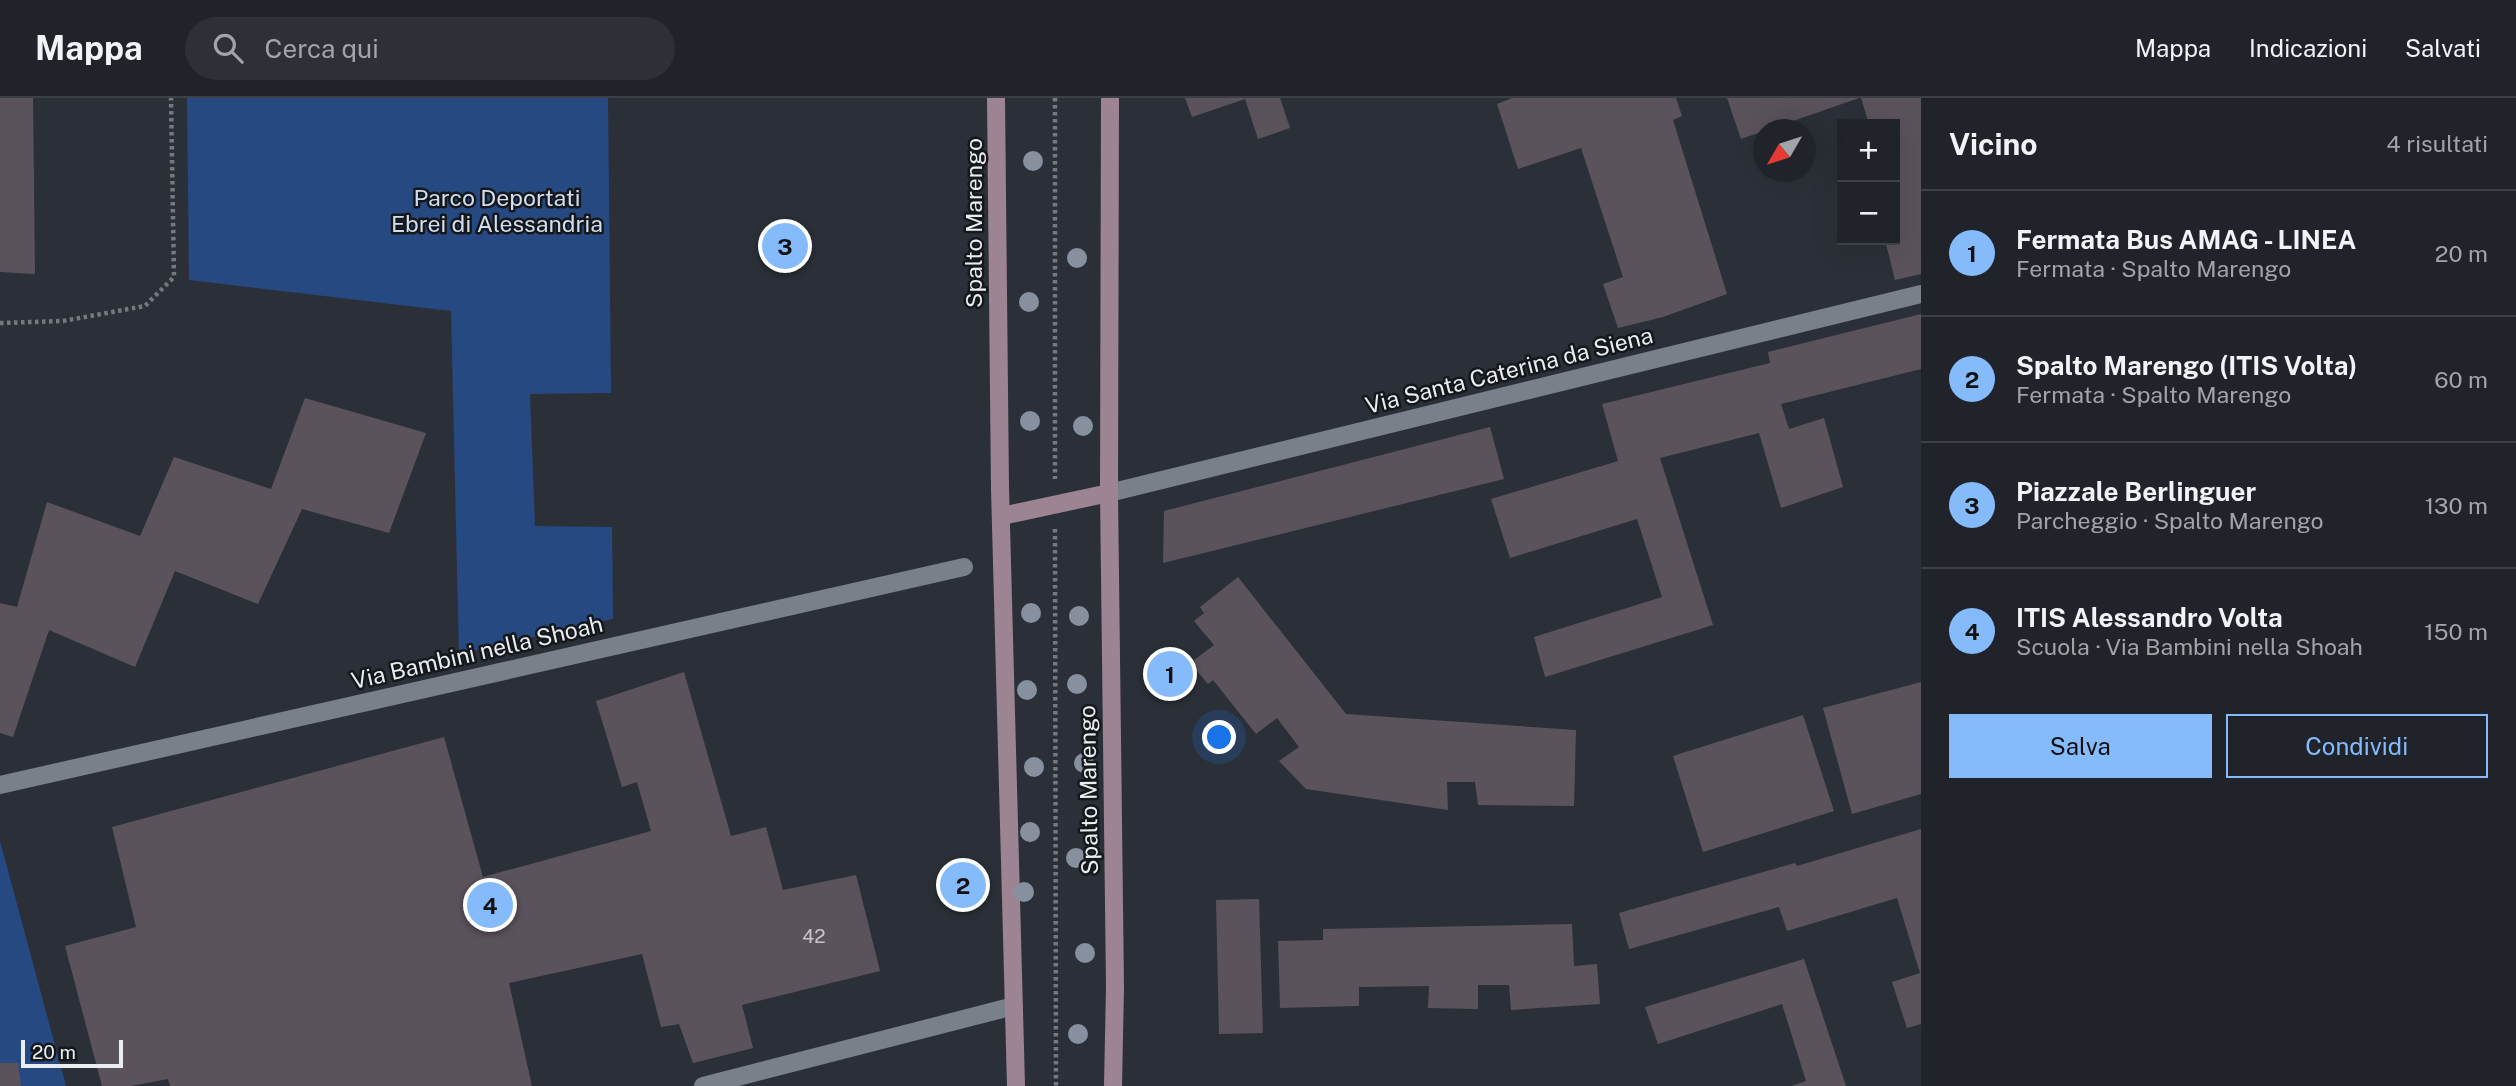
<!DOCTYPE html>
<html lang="it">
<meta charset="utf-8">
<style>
body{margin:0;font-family:"Public Sans",sans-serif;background:#2d3036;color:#f1f3f6}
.controls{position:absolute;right:21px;top:21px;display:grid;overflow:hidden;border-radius:0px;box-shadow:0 7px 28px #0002}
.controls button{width:63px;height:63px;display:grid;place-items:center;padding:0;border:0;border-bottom:2px solid #3d4147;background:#20242a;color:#f1f3f6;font:35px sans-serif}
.compass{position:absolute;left:1753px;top:21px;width:63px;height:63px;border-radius:50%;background:#20242a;box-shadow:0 7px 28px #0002;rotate:231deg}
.scale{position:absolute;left:21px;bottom:18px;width:102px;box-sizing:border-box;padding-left:7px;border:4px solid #e9edf2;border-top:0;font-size:19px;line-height:24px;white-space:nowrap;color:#e9edf2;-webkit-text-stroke:5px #15181b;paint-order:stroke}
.you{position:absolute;left:1220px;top:640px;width:24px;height:24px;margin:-18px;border:5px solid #fff;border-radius:50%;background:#1a73e8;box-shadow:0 0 0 10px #1a73e833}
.badge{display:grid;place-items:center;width:46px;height:46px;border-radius:50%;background:#86bbfb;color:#111;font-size:23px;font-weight:700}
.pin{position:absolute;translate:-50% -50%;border:4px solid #fff;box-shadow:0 2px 7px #0006}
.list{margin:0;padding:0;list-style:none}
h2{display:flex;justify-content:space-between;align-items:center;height:91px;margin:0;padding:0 28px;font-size:30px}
h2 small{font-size:23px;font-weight:400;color:#a2a4a8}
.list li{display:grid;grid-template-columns:46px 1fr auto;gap:21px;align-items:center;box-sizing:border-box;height:126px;padding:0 28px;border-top:2px solid #3d4147}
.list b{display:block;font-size:26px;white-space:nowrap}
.list p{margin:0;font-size:23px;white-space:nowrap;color:#a2a4a8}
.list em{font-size:23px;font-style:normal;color:#a2a4a8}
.actions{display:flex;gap:14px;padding:21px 28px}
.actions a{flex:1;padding:16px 0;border:2px solid #86bbfb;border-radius:0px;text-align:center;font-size:24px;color:#86bbfb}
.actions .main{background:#86bbfb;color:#111}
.icon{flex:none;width:38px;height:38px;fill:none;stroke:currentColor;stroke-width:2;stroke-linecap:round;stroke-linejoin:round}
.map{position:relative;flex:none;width:1921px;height:988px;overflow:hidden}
header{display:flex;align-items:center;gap:42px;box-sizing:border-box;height:98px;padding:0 35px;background:#20242a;border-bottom:2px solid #3d4147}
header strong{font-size:33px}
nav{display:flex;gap:38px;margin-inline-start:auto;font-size:24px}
.search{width:490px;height:63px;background:#2d3036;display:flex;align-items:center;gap:18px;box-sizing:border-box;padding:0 24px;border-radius:38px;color:#a2a4a8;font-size:26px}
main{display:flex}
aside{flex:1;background:#20242a}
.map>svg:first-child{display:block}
</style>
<header>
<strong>Mappa</strong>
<div class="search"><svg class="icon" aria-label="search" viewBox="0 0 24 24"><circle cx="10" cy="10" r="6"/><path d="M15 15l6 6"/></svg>Cerca qui</div>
<nav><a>Mappa</a><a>Indicazioni</a><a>Salvati</a></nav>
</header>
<main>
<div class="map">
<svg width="1921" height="988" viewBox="0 0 1921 988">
<rect width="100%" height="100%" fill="#2b3038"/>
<path fill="#264981" d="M187,0h421l3,295 -81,1 5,132 77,1 1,92 -154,35 -8,-343 -262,-31z
M0,743l66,245h-66z"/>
<path fill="#5b535b" d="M0,0h33l2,176 -35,-2z
M1185,0h95l10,30 -32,11 -13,-40 -53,18z
M1512,0h164l6,18 -9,4 54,174 -64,23 -45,11 -15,-44 20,-7 -42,-129 -63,21 -21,-65z
M1727,0h132l-118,41z
M1861,0h60v176l-26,6 -10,-40h10v-116h-26z
M1921,216v55l-140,35 8,25 35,-11 19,69 -62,21 -22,-75 -99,25 53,167 -168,52 -11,-40 128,-40 -25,-78 -127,39 -19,-59 127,-38 -16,-57 168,-41 -2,-11z
M305,300l121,35 -37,100 -87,-24 -44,95 -83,-33 -40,96 -86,-37 -36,107 -13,-4v-130l17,4 30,-105 93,34 34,-79 97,32z
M1490,329l14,52 -341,84 1,-52z
M1238,479l108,137 230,16 -2,76 -96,-1 -3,-23h-28l1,28 -142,-21 -27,-28 20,-14 -22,-29 -21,16 -43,-54 -5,4 -18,-21 24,-18 -20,-24 10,-8 -4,-6z
M684,574l47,164 35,-9 17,63 73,-15 24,96 -138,34 11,43 -60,15 -14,-39 -18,3 -19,-73 -133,29 23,103h-362l-2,-7 -37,7h-29l-37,-140 71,-19 -24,-100 332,-90 39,140 168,-46 -14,-49 -15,5 -26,-86z
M1921,584v112l-69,20 -29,-106z
M1803,617l31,96 -131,41 -30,-96z
M1921,731v195l-14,4 -15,-46 28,-9 -23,-75 -110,33 -8,-24 -150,42 -10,-36 176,-50 2,3z
M956,763h7v21l-7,-1z
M1259,801l4,134 -44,1 -3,-134z
M1572,826l2,42 23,-2 3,40 -89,6 -2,-25h-31v24l-50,-1 1,-22 -70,1v19l-79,2 -2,-67 45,-1v-11z
M1804,861l42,127h-55l15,-5 -24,-77 -124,40 -13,-37z
M0,965h18l3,23h-21z"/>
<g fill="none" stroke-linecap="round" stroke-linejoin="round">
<path stroke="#74797f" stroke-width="4.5" stroke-dasharray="3.5 3.5" stroke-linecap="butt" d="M1055,0v381
M0,225l63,-2 82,-15 29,-29 -3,-179
M1055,431l1,557"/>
<path stroke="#798089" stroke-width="18" d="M1109,395l812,-199
M0,687l964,-218
M703,988l311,-80"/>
<path stroke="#9d8493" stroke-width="18" d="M996,0l4,390 16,598
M1110,0l-1,395 6,494 -2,99
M1002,418l107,-23"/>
</g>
<g fill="#86909e">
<circle cx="1033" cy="63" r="10"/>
<circle cx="1077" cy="160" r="10"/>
<circle cx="1029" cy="204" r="10"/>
<circle cx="1030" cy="323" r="10"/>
<circle cx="1083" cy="328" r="10"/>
<circle cx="1031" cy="515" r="10"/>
<circle cx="1079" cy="518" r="10"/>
<circle cx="1077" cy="586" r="10"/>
<circle cx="1027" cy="592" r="10"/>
<circle cx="1084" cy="665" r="10"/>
<circle cx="1034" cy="669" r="10"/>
<circle cx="1030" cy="734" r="10"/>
<circle cx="1076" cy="760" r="10"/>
<circle cx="1024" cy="794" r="10"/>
<circle cx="1085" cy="855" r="10"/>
<circle cx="1078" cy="936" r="10"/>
</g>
<g text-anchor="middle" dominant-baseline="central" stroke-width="5" stroke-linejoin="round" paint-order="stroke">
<g font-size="19" fill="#c6c6cc">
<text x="814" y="838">42</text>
</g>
<g font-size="23" fill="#d1def2" stroke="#15181b">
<text x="497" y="99">Parco Deportati<tspan x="497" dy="26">Ebrei di Alessandria</tspan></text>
</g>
<g font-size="23" fill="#e9edf2" stroke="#15181b">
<text transform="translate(973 125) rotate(-90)">Spalto Marengo</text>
<text transform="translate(1509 272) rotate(-14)">Via Santa Caterina da Siena</text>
<text transform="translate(477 554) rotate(-13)">Via Bambini nella Shoah</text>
<text transform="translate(1088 692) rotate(-91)">Spalto Marengo</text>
</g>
</g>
</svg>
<div class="controls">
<button>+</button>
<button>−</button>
</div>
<svg class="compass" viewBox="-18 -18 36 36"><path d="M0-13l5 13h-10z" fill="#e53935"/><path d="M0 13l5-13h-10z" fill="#a2a4a8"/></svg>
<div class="scale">20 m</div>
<div class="you"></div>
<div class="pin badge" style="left:1170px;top:576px">1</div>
<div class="pin badge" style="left:963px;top:787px">2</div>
<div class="pin badge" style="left:785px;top:148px">3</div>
<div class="pin badge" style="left:490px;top:807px">4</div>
</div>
<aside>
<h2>Vicino<small>4 risultati</small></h2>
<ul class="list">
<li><span class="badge">1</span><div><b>Fermata Bus AMAG - LINEA</b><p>Fermata · Spalto Marengo</p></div><em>20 m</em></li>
<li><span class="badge">2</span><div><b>Spalto Marengo (ITIS Volta)</b><p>Fermata · Spalto Marengo</p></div><em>60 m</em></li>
<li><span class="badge">3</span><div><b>Piazzale Berlinguer</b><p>Parcheggio · Spalto Marengo</p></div><em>130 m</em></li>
<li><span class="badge">4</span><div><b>ITIS Alessandro Volta</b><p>Scuola · Via Bambini nella Shoah</p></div><em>150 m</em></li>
</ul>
<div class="actions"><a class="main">Salva</a><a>Condividi</a></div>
</aside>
</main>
